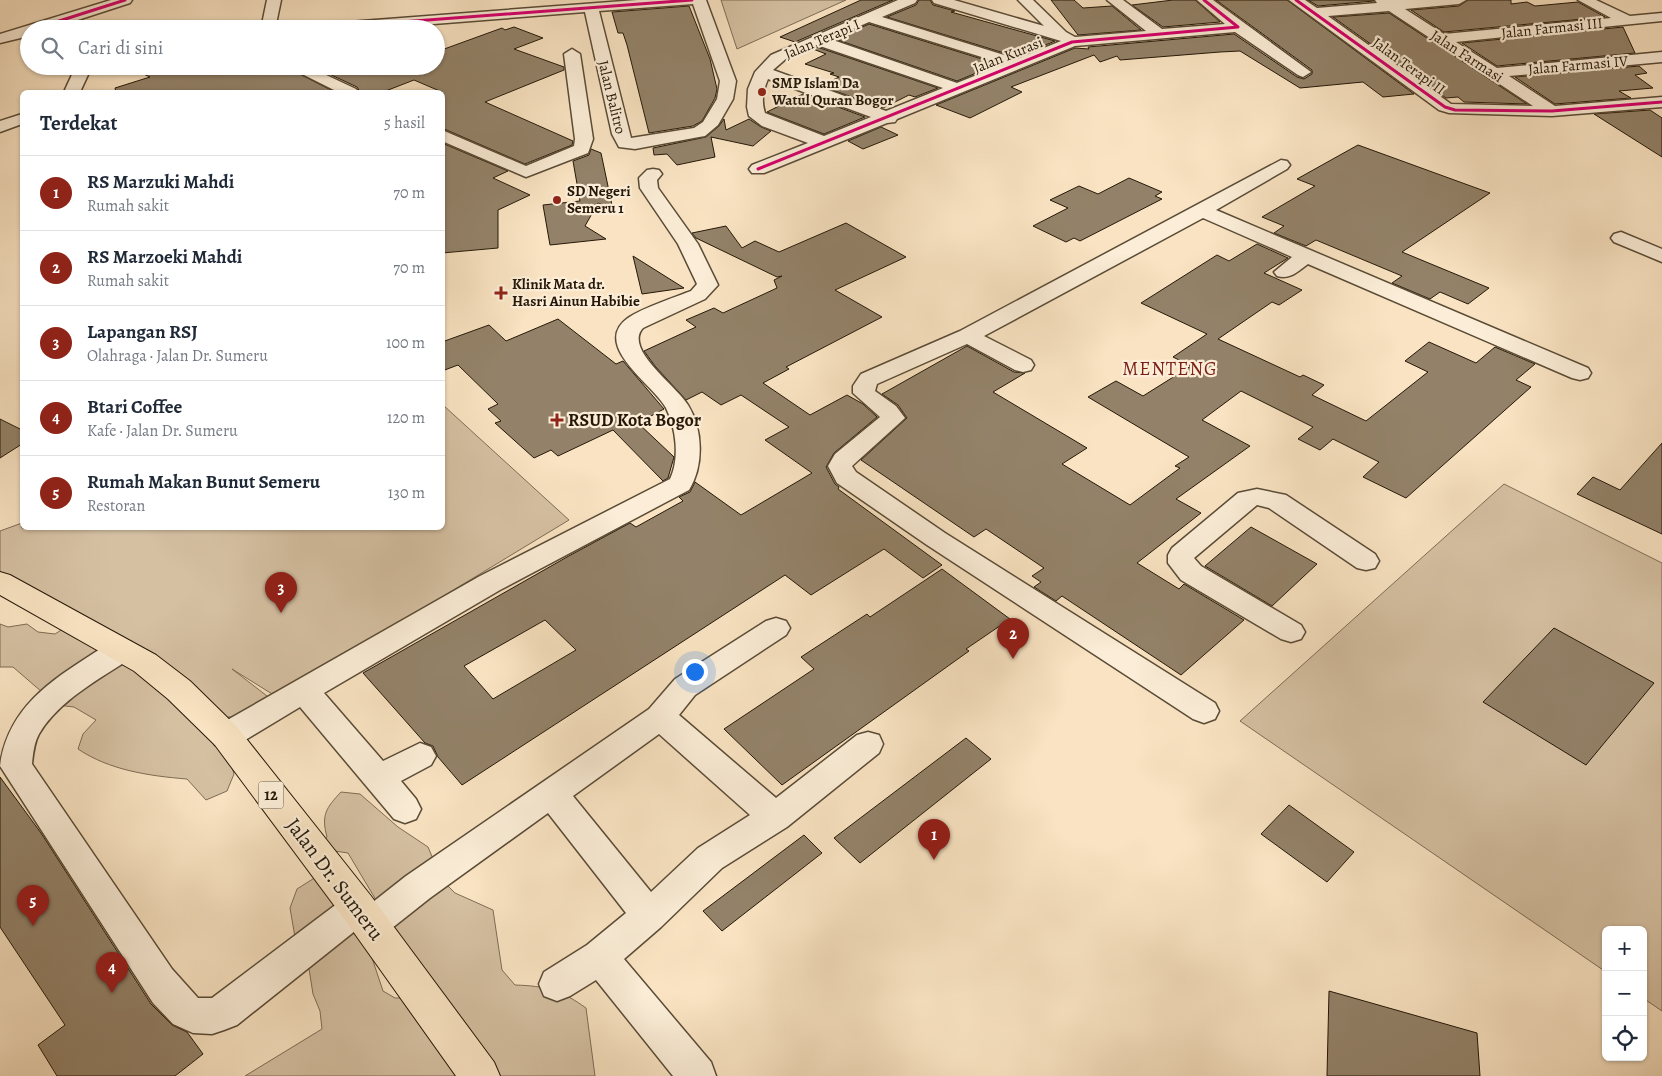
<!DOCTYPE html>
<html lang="id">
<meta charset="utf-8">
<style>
body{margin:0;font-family:Alegreya,serif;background:#f6f6f7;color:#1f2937}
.controls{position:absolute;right:15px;bottom:15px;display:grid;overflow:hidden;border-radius:8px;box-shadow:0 1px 4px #0004}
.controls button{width:45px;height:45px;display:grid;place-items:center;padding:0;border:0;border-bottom:1px solid #e0e1e3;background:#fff;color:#1f2937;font:25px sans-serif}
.you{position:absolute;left:694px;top:671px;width:18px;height:18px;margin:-12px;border:4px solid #fff;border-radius:50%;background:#1a73e8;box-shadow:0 0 0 8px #1a73e833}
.badge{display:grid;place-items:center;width:32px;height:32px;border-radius:50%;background:#8f2418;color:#fff;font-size:16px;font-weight:700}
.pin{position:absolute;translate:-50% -41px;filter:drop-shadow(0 1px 2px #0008)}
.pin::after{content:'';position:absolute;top:26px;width:18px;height:15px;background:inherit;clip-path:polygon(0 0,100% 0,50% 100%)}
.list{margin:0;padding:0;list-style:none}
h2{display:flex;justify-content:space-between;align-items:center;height:65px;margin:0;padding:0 20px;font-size:21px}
h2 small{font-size:16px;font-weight:400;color:#747a83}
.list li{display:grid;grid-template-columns:32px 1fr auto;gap:15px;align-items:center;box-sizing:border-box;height:75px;padding:0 20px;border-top:1px solid #e0e1e3}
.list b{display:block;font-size:19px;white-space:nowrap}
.list p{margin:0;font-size:16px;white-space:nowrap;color:#747a83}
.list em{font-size:16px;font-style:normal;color:#747a83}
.icon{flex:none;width:28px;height:28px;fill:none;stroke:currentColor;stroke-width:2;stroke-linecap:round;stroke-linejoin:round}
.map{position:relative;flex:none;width:1662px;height:1076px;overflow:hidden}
.search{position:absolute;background:#fff;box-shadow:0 1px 4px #0004;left:20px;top:20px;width:425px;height:55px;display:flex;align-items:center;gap:12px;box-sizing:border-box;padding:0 18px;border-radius:28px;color:#747a83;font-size:19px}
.panel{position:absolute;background:#fff;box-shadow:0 1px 4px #0004;left:20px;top:90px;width:425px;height:440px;border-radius:8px}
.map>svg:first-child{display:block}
</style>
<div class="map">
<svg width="1662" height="1076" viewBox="0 0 1662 1076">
<rect width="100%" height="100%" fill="#f9e3c2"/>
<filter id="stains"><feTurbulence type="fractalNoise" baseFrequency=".004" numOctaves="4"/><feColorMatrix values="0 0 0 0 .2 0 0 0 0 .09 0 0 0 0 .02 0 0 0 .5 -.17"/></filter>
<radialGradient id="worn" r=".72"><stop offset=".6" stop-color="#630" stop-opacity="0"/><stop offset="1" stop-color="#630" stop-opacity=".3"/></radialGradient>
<path fill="#d5c0a2" stroke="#7d6c55" d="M721,0h125l-109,49z
M443,405l126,115 -292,177 -45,-28 35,27 -6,15 -37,7 5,39 5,17 -7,17 -21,9 -19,-21c-38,-3 -78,-9 -109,-30l5,-15 13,-14 -22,-13 -17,-2 -44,-38h-13v-43l8,3 19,-3 11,8 17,2 14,-9 -69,-42v-52l22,-8v5h420z
M1504,484l158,79v448l-19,-13v-68h-37v42l-366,-251z
M341,792l19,2 38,33 30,20 14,33 13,13 38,17 9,60 13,15c31,1 46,5 71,23l9,68h-350l77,-47 -2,-18 -7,-17 -6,-38 -11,-13 -6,-35 7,-19 19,-12 54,75 13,39 12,7h25l-16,-54 -8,-15 -22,-9 5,-15 -31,-52 -33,-5 12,-11c-6,-22 -1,-29 14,-45z"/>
<path fill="#938269" stroke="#251808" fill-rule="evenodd" d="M861,0h32l-98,42 -15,-5z
M919,0h11l3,5 22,6 -4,1 104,29 -38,16 -130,-40 29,-12z
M1051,0h23l9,8 29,-2 29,24 -63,5z
M1173,0h22l25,22 -57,5 -31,-22z
M1216,0h71l127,94 -31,3 -20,-15 -63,6 -60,-37 -20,1 -100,8 -3,-4 -17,6 -6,-7 -83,32 11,5 -52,26 -34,-13 139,-57 14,1 -1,-2 146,-13 63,43 7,2 8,-5v-4z
M1308,0h65l1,1 -56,5z
M1468,0h43v4l16,-2 8,4 43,-4 27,15 -161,15 -33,-22 48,-4z
M689,6l21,53 7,30 -2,9 -13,23 -9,5 -44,7 -22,-88 -4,-12h-5l-6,-21z
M1389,13l138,91 -63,-2 -6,-5 -12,1 -113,-81z
M869,24l129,40 -41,17 -122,-42z
M514,27l29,11 -29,11 50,18v3l-79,32 88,39 -1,4 -47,19 -83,-36v-36l-28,-12 -31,12h-23l-3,-5 -45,-21h124v-14l66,-24 3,2z
M1623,27l12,26 -138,13 -35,-23z
M817,47l121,41 -23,9 -6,-2 -26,13 -62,-22 18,-9 -9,-3 4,-1 -29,-9 21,-10 -13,-5z
M126,66h158l51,26h-219l-1,-4 35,-11z
M1639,66l8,7 -12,2 18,13 -34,3 12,7 -76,6 -40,-27z
M803,94l62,23 -41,17 -57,-22z
M1650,110l12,8v39l-68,-43z
M724,119l2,11 23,-11 12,8 10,4 -18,15 -42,-9 4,20 -38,8 -10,-11 -13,1 -1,-7 53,-11 13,-11z
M881,127l17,8 -35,14 -15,-8z
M442,143l66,28 -15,7 37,17 -32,15v38l-56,5z
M1358,145l132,48 -88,59 87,36 -21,16 -28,-12 -10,7 -38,-16 10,-7 -86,-36 -10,6 -32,-13 10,-7 -22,-9 53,-31 -18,-7z
M591,149l10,4 12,57 -15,-7 -13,23 21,13 -56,6 -7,-40 37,-4 -7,-40 16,-6z
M1129,178l33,14 -7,4 7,3 -82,42 -6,-3 -8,4 -33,-16 35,-18 -18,-8 29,-14 19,8z
M846,223l60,34 -71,33 47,27 -96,50 3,2 -26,14 47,32 37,-20 16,9 14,13 -43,36 -8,14 9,17 4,3 -1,2 104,76 -19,13 -39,-29 -73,46 -26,-20 -323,210 -24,-28 -5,-11 -8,-3 -62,-70 204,-116 63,-34 6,4 47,-26 -4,-4 11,-5 5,-10 46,33 71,-42 -47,-33 24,-13 -48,-32 -20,10 -19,-13 -16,8 -31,-34 -11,-15 52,-24 -10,-7 28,-12 9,5 54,-25 -3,-8 8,-4 -5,1 -81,-39 -4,-5 34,-7 16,22 13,-7 24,11zM545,620l31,30 -83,49 -29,-33z
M1257,244l31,14 -24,15 38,17 -23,15 -7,-3 -54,37 82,38 3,-2 21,10 -12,10 54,26 62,-49 -23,-11 24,-19 47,21 19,-16 40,17 -19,16 15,7 -125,111 -43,-21 16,-15 -46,-23 -13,11 -22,-11 15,-12 -72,-36 -39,29 48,26 -74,53 25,14 -64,50 42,26 5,-5 60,36 -63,55 -119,-79 -6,5 -22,-14 7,-5 -9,-6 12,-8 -58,-39 -12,8 -113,-77 46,-42 -9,-13 -16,-11 85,-48 47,26 11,1 -32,19 94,56 -25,16 68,41 50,-37 -5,-2 14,-9 -101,-60 28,-16 27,15 48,-30 -18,-9 34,-23 -66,-31 76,-48 12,6z
M633,256l51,32 -42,6z
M558,319l58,45 7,-3 41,48 -26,14 36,34 -6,21 -5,3 -50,-51 -55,26 -7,-6 -17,8 -39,-35 6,-2 -13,-12 10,-5 -40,-39 -16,6v-29l47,-17 17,16z
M0,419l22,11v14l-22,14z
M1662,443v91l-85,-40 16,-17 27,13z
M1251,527l66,37 -45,42 -67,-40z
M942,569l68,50 -44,30 3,2 -187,134 -58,-56 90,-60 -13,-12 66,-43 3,3z
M1554,628l100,55 -68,82 -103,-63z
M966,738l25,21 -131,104 -26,-25z
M0,777l41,56 110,171 21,21 15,7 16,22 -28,22h-118l-19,-31 27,-20 -65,-98z
M1289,805l65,47 -27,30 -66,-48z
M804,835l18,18 -100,78 -19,-20z
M1329,991l148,42 3,43h-153z"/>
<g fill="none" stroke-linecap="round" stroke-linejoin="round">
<defs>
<path id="minor" d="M111,0h21l-2,3 -80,26h-21v7l-29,7v-9z
M267,0h14l-6,29h-14z
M637,0h69l30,81 -3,18 -15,26 -13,11 -6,1 -64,12 -16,-2 -7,-13 -27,-122 -215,17h-68l7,-4zM693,4l27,77 -3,18 -14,23 -9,6 -63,10 -32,-127z
M898,0h19l-2,3 -33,14 135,42 44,-18 -127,-38 -2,-3h22l90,26 -26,-26h15l33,32 9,5 71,-6 -39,-31h16l39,29 63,-5 -28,-24h16l98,72 -8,5 -5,-2 -63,-43 -160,14 -178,73 -2,3 -8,1 -123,50h-12l-3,-4 3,-4 56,-22 -46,-17 -13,-10 -2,-9 1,-18 7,-17 16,-17zM869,22l135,42 -47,19 -127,-44zM817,45l126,43 -57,23 -113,-41 15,-13zM768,79l103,38 -47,19 -59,-23c-4,-12 -2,-22 3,-34z
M1289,0h16l12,8 60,-5 -2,-3h91l-7,4 -54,5 39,25 167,-16 -33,-18h18l34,16 32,-3v8l-206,21 41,26 165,-16v10l-153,14 46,30 107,-9v10l-110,9 -103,-3 -10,-3zM1389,11l144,95 -82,-2 -123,-88z
M572,49l8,5 13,85 -5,14 -62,24 -84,-36v-11l84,36 48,-20 1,-7 -11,-85z
M76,66h16l-12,26h-16z
M286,66h21l49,23 2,3h-20z
M22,114v10l-22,8v-11z
M1281,160l6,1 3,4 -3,4 -71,41 372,158 3,5 -3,5 -8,2 -8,-2 -264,-114c-10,7 -18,16 -31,12l-3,-4 18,-15 -89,-39 -219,118 47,24 3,5 -3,5 -8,2 -8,-2 -48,-26 -90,40 -2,7 21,15 9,12 -53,48 4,6 89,61 270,170 4,8 -4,8 -11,4 -11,-4 -266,-174 -90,-62 -9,-17 7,-12 45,-37 -27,-24v-7l8,-12 99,-43z
M653,169l6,1 3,4 -5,6 1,8 40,56 20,41 -13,14 -62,29c-20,21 34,58 45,77 15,24 16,61 1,85l-189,100 -176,103 59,68 37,-18 11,4 5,9 -5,9 -30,16 15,18 5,10 -5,10 -11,4 -11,-4 -94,-112 -63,38 -11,3 -11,-3 -4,-9 4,-9 265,-151 190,-97c10,-21 6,-51 -4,-71 -11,-22 -76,-63 -38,-90 14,-10 45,-20 63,-27l6,-7 -19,-40 -38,-56 -1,-10 8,-8z
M1621,232l41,17v13l-48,-20 -3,-4 3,-4z
M1257,489l29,6 89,59 4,7 -4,7 -9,2 -9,-2 -88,-60 -12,-3 -63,53 7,8 100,59 4,7 -4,7 -10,3 -10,-3 -100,-59 -13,-17v-8l4,-7 66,-55z
M776,618l10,3 4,7 -4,7 -91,60 -16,20 97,83 81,-63 11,-3 11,3 4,9 -4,9 -92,74 -65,41 -61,59 -37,32 87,103 5,14h-43l-77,-96 -26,16 -13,5 -13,-5 -5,-12 5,-12 43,-27 39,-32 -78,-100 -118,85 -48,38 -12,5 -12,-5 -3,-5 -118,94 -13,5 -12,4 -19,-1 -20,-9 -20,-21 -153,-237c9,-65 61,-91 111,-124l10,-3 10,3 4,8 -4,8c-31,21 -72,42 -92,76 -5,9 -6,20 -7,30l140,205 26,29h14l134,-101 12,-5 12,5 3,5 33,-26 243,-167 26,-30 91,-58zM659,734l91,81 -52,33 -47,44 -78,-96z"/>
<path id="major" d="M0,572l10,3 146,80 34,26 47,46 134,169 123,166 6,14h-44l-111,-156 -130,-175 -47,-46 -34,-28 -134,-76z"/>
</defs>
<use href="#minor" stroke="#5a4b36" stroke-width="3"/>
<use href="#major" stroke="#251808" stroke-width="2"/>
<use href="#minor" fill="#fbedd7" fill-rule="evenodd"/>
<use href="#major" fill="#f9e3c2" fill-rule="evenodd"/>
<defs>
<path id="cycleway" d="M1296,0l149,107 10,3 97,1 110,-9
M34,29l91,-29
M309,29l383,-29
M758,169l314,-127 166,-15 -34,-27"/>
</defs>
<use href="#cycleway" stroke="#fbedd7" stroke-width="5"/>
<use href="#cycleway" stroke="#d6006c" stroke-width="3"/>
</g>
<g fill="#8f2418" stroke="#fbedd7" stroke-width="2">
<circle cx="762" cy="92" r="5"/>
<circle cx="557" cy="200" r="5"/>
<path d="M498.5 285.5h5v5h5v5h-5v5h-5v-5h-5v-5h5z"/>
<path d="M554.5 412.5h5v5h5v5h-5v5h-5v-5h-5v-5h5z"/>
</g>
<g text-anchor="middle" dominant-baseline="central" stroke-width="4.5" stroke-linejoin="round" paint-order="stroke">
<g font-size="15" fill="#251808" stroke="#fbedd7">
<text transform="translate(1552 28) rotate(-6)">Jalan Farmasi III</text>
<text transform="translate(822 39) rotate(-23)">Jalan Terapi I</text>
<text transform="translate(1008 55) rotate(-22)">Jalan Kurasi</text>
<text transform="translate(1467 56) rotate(33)">Jalan Farmasi</text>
<text transform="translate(1578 65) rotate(-5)">Jalan Farmasi IV</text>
<text transform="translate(1409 66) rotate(36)">Jalan Terapi II</text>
<text transform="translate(612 97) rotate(76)">Jalan Balitro</text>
</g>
<g font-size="15" font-weight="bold" fill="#251808" stroke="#fbedd7" text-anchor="start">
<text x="772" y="83">SMP Islam Da<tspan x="772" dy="17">Watul Quran Bogor</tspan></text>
<text x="567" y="191">SD Negeri<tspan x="567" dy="17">Semeru 1</tspan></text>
<text x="512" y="284">Klinik Mata dr.<tspan x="512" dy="17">Hasri Ainun Habibie</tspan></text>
</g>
<rect fill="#fbedd7" stroke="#655846" stroke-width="1" x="258.5" y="781.5" width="25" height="27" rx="4"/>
<g font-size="16" font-weight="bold" fill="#251808">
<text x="271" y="795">12</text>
</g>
<g font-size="18" font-weight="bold" fill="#251808" stroke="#fbedd7" text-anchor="start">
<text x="568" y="420">RSUD Kota Bogor</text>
</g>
<g font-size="19" letter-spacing="1" fill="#7a1f14" stroke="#fbedd7">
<text x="1170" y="369">MENTENG</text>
</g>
<g font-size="21" fill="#251808" stroke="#fbedd7">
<text transform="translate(335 879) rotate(53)">Jalan Dr. Sumeru</text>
</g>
</g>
<rect width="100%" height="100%" filter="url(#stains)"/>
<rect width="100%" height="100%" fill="url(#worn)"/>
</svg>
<div class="controls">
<button>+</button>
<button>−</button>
<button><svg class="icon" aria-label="locate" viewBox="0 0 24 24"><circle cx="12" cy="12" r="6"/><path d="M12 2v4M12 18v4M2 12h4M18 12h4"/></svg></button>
</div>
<div class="you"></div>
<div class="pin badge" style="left:934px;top:860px">1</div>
<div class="pin badge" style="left:1013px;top:659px">2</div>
<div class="pin badge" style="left:281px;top:613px">3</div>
<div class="pin badge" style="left:112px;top:993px">4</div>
<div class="pin badge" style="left:33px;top:926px">5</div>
<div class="search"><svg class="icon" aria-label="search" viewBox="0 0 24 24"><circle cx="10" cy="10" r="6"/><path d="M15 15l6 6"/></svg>Cari di sini</div>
<section class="panel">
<h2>Terdekat<small>5 hasil</small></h2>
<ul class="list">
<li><span class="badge">1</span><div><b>RS Marzuki Mahdi</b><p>Rumah sakit</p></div><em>70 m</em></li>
<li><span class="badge">2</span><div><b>RS Marzoeki Mahdi</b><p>Rumah sakit</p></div><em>70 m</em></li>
<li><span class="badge">3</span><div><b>Lapangan RSJ</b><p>Olahraga · Jalan Dr. Sumeru</p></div><em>100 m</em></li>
<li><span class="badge">4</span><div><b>Btari Coffee</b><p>Kafe · Jalan Dr. Sumeru</p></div><em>120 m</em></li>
<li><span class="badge">5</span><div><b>Rumah Makan Bunut Semeru</b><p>Restoran</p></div><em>130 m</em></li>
</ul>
</section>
</div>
